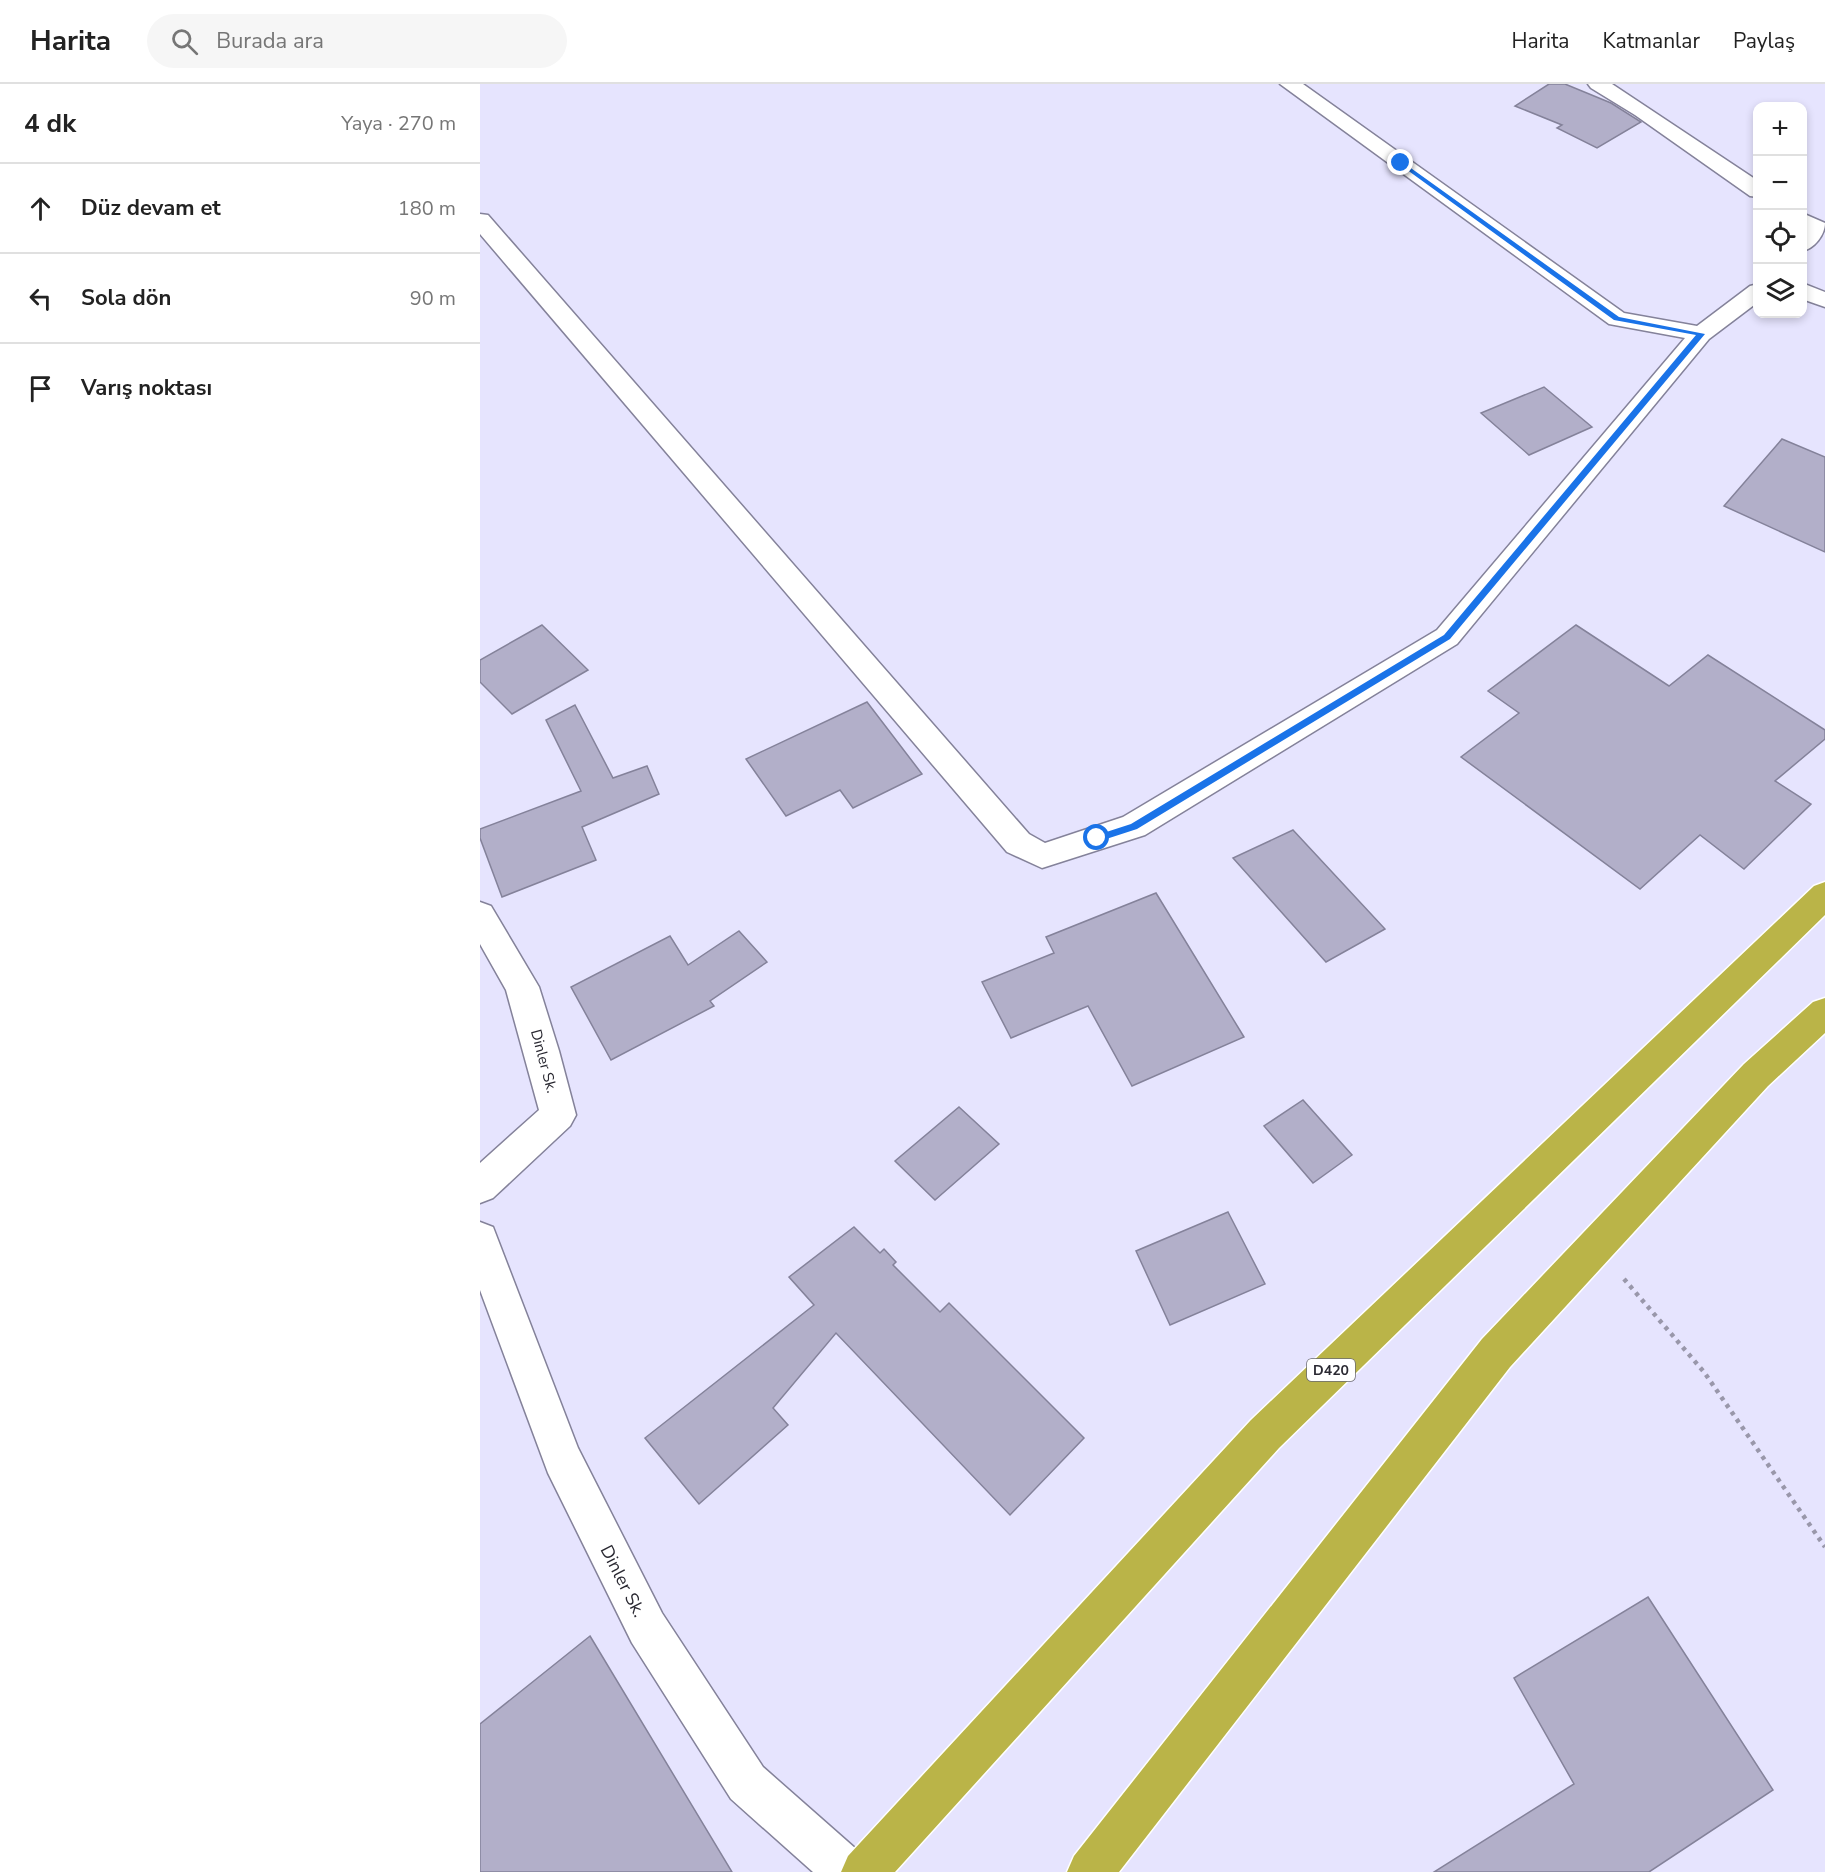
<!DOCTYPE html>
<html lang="tr">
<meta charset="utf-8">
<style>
body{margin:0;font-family:"Nunito Sans",sans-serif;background:#f6f6f6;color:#222}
.controls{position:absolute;right:18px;top:18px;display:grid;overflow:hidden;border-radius:12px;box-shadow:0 3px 9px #0003}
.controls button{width:54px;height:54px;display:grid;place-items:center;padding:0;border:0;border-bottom:2px solid #e0e0e0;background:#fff;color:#222;font:30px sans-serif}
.stop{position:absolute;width:18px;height:18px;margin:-14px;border:4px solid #1a73e8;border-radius:50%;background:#fff}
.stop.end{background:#1a73e8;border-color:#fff;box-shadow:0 2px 6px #0008}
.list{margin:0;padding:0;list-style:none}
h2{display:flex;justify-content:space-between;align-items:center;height:78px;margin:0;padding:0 24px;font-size:26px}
h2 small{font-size:20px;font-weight:400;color:#767676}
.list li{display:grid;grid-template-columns:39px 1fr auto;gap:18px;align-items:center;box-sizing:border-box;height:90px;padding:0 24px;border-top:2px solid #e0e0e0}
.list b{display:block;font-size:22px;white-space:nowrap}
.list em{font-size:20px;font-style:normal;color:#767676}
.icon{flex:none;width:33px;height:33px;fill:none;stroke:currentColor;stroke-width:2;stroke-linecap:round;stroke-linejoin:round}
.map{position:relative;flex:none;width:1345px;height:1788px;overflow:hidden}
header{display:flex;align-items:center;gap:36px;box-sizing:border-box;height:84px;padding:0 30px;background:#fff;border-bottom:2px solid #e0e0e0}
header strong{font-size:28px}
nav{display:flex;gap:33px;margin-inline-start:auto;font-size:21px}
.search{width:420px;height:54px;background:#f6f6f6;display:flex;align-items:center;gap:15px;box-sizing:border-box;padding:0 21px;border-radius:33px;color:#767676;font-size:22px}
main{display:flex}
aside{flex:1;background:#fff}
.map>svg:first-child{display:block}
</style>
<header>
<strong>Harita</strong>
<div class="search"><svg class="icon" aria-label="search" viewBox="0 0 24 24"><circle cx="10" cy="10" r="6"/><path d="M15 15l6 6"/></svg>Burada ara</div>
<nav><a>Harita</a><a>Katmanlar</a><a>Paylaş</a></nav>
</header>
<main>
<aside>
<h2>4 dk<small>Yaya · 270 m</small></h2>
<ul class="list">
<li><svg class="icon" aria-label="ahead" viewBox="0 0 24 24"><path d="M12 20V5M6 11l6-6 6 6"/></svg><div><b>Düz devam et</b></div><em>180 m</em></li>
<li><svg class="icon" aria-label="left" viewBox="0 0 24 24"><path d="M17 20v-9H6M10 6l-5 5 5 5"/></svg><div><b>Sola dön</b></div><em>90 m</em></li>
<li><svg class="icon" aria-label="arrive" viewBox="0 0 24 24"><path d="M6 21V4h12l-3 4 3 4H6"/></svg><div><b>Varış noktası</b></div></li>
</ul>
</aside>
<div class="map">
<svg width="1345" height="1788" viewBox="0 0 1345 1788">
<rect width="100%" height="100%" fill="#e6e4fe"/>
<path fill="#b2afc9" stroke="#84829a" stroke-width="1.5" d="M1069,0h16l46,19 30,19 -44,26 -40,-20 5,-3 -47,-19z
M1064,303l48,40 -63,28 -48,-42z
M1302,355l43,18v95l-101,-46z
M62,541l46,45 -76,44 -32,-32v-22z
M1096,541l93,61 39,-31 117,75v9l-50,42 36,23 -67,65 -44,-34 -60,54 -179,-132 58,-44 -31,-22z
M387,618l55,72 -69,34 -13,-18 -54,26 -40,-57z
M95,621l38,73 34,-12 12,28 -77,33 14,33 -94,37 -22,-59v-9l101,-38 -35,-71z
M813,746l92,99 -59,33 -93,-104z
M676,809l88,144 -112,49 -44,-80 -77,32 -29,-56 72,-29 -8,-16z
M259,847l28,31 -57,39 4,5 -103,54 -40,-73 99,-51 18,29z
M823,1016l49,55 -39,28 -49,-57z
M479,1023l40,37 -64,56 -40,-39z
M748,1128l37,72 -95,41 -34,-74z
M374,1143l26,26 4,-4 12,13 -3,3 47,47 9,-9 135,135 -74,77 -174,-182 -63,75 15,17 -89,79 -54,-66 169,-133 -25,-28z
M1168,1513l125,193 -124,82h-215l140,-88 -60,-106z
M110,1552l142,236h-252v-148z"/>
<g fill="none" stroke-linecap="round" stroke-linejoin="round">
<defs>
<path id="street" d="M800,0h23l321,229 73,13 53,-40 8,-2v18l-49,37 -252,305 -312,191 -103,33 -35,-16 -527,-618v-20l8,1 541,619 16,9 78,-26 314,-187 248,-292 -76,-14z
M1108,0h24l146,97v16l-8,-1 -115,-81 -44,-27z
M1322,129l23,10c0,12 -11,26 -23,28z
M1322,199l23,9v15l-23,-8z
M0,818l11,4 48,81 20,64 17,64 -6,11 -77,72 -13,5v-40l59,-53 -33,-120 -26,-46z
M0,1138l13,5 85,221 84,165 101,154 101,89 7,16h-58l-82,-73 -99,-156 -84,-170 -68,-183z"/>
<path id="highway" d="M1345,798v33l-546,533 -384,424h-54l7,-16 403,-436 563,-534z
M1345,914v35l-57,53 -258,281 -391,505h-52l7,-16 408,-517 262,-275 69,-62z"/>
</defs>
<use href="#street" stroke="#84829a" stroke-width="3"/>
<use href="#highway" stroke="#fff" stroke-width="3"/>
<path stroke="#9997aa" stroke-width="4.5" stroke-dasharray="4 5" stroke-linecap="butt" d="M1144,1195l80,93 121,175"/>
<use href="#street" fill="#fff" fill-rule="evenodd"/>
<use href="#highway" fill="#bab448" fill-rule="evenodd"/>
</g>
<path fill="#1a73e8" d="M921,77l218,156 86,17 -255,305 -313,190 -40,13 -3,-1v-5l37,-12 313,-189 252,-300 -82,-15 -215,-156z"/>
<g text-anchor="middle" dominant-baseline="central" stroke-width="5" stroke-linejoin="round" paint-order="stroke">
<rect fill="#fff" stroke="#6a6970" stroke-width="1.5" x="827" y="1275" width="48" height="22" rx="4.5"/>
<g font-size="14" font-weight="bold" fill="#2a2932">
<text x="851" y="1286">D420</text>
</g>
<g font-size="15" fill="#2a2932" stroke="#fff">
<text transform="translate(64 977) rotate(75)">Dinler Sk.</text>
</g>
<g font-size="18" fill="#2a2932" stroke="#fff">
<text transform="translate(143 1497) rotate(63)">Dinler Sk.</text>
</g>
</g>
</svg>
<div class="controls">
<button>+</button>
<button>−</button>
<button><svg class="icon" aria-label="locate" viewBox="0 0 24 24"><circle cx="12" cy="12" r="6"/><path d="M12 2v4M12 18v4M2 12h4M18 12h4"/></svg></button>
<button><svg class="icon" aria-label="layers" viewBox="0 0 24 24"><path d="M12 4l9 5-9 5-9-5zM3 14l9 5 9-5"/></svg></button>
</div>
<div class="stop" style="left:617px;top:754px"></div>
<div class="stop end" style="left:921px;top:79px"></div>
</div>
</main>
